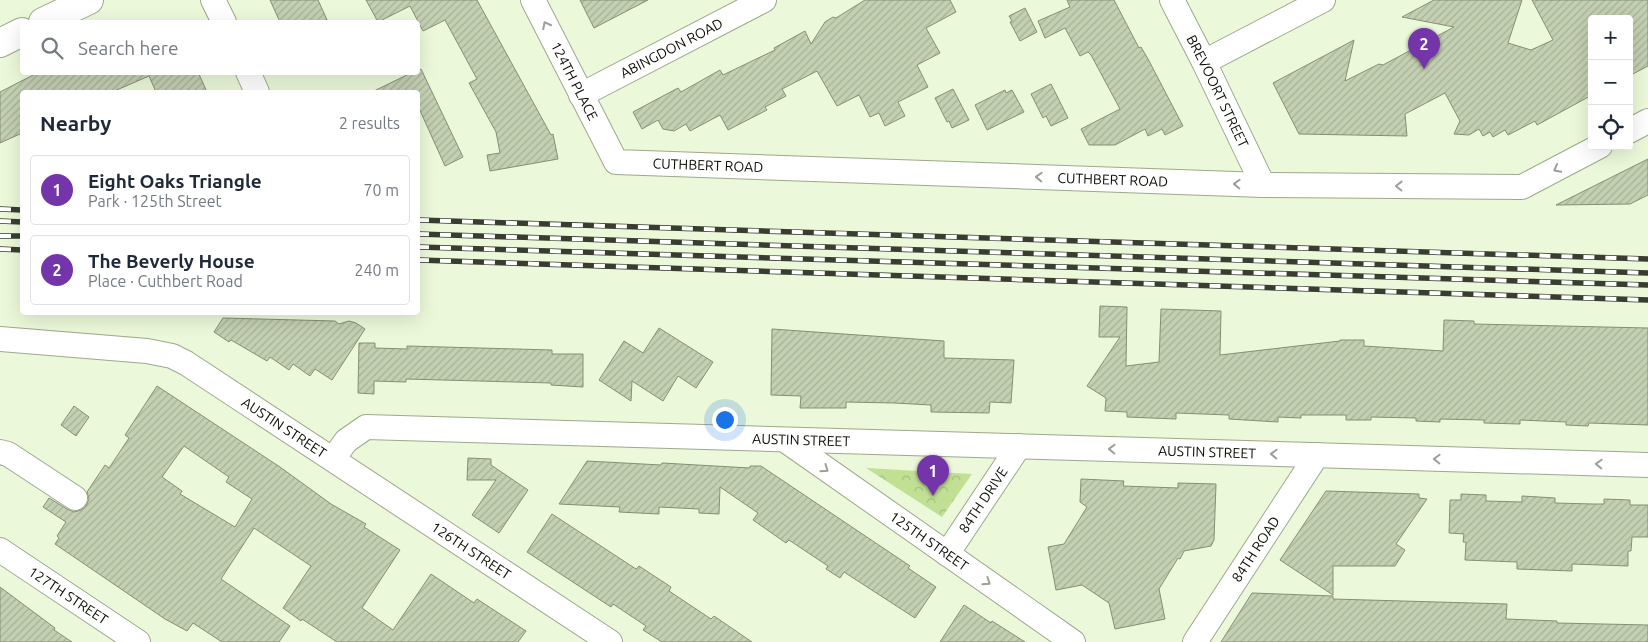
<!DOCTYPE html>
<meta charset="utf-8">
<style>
body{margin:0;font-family:Ubuntu,sans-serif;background:#f2f2f3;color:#1f2937}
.controls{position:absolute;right:15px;top:15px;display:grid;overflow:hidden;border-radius:5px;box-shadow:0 5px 20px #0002}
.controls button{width:45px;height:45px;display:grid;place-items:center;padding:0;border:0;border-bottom:1px solid #e0e1e3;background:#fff;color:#1f2937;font:25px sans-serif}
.you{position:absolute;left:724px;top:419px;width:18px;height:18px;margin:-12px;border:4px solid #fff;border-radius:50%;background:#1a73e8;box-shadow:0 0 0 8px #1a73e833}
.badge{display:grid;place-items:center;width:32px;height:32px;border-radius:50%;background:#7535aa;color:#fff;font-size:16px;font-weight:700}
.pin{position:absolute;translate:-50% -41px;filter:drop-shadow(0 1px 2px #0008)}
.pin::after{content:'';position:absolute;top:26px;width:18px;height:15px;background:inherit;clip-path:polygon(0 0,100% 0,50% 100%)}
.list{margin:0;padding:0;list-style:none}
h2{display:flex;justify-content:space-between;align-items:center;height:65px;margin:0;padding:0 20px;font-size:21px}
h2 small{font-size:16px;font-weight:400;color:#747a83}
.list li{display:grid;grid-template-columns:32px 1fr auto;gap:15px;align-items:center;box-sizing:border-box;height:70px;margin:0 10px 10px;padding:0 10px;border:1px solid #e0e1e3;border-radius:5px}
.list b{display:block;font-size:19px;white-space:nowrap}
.list p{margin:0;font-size:16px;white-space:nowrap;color:#747a83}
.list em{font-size:16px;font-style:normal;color:#747a83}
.icon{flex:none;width:28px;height:28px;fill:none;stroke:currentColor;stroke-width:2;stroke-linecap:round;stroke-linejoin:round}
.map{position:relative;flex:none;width:1648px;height:642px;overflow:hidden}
.search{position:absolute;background:#fff;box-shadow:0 5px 20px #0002;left:20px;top:20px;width:400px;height:55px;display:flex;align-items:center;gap:12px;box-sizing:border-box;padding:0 18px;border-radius:5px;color:#747a83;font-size:19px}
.panel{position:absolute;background:#fff;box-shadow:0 5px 20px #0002;left:20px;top:90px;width:400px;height:225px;border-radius:5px}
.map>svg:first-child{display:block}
</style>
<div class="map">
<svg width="1648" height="642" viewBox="0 0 1648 642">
<defs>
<pattern id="park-crowns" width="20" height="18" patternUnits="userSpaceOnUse" patternTransform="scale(1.25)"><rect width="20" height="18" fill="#c2e094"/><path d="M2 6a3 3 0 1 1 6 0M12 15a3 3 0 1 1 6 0" fill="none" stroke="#a5bf7e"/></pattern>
<pattern id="building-hatch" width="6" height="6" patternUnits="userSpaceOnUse" patternTransform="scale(1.25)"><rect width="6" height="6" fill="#c4d0b2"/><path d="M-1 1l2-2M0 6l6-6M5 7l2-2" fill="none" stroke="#a7b198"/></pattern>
</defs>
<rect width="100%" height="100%" fill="#ebf8d9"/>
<path fill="url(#park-crowns)" d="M866,468l106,6 -30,43z"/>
<path fill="url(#building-hatch)" stroke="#849074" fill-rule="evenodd" d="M270,0h48l10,22h-48z
M366,0h111l74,135 2,-1 5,25 -68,12 -3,-16 13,-2 -4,-21 -27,-49 8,-4 -32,-59 -22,11 -13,-25 -32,16z
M580,0h68l-54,28z
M865,0h85l6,12 -30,16 14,25 -23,12 11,22 -30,15 7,14 -20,10 -6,-13 -9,4 -11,-22 -22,11 -20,-35 -35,18 4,7 -21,11 2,3 -39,20 -8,-15 -30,16 -4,-7 -12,7 -11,-2 -5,-9 -16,9 -9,-17 45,-24 3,4 39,-22 3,5 52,-25 -1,-2 31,-17 6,13 14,-22 8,-5 3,1z
M1067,0h47l25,48 2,-1 7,12 35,67 -18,9 -3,-6 -14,7 -3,-7 -30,16h-26l-8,-16 39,-20 -29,-54 -3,-3 -8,4 -15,-28 -20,10 -7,-17 32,-14z
M1434,0h88l-14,43 23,7 22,-10 -21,-40h116v66l-19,10v-57h-37v76l-55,30 -2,-4 -27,14 -3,-5 -12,7 -3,-5 -7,4 -4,-7 -10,6 -15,-1 6,-13 -15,-28 -40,21 2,22 -108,-2 -26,-51 81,-43 -9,41 34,-17 4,1 71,-38 -52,-10z
M1025,8l12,24 -17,9 -10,-19 2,-1 -3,-5z
M421,69l42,88 -18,9 -27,-60v-14h-46l41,-20h5v-1z
M39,72h159l9,20h-51l-7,-16 -37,16h-90v41l-22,10v-51z
M1051,84l17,34 -17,8 -5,-10 -3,2 -12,-24z
M953,89l16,31 -17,8 -3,-7 -2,1 -12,-24z
M1005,90l1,3 6,-3 12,22 -37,18 -12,-25z
M1648,159v36l-18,9 -74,1z
M1100,306l27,1 -1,59 33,-4 2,-53 60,2 -1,44 120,-14v-1h24v6l79,5 1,-31 30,1v3l174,4v97l-59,-2 -1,3 -22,-1v-3l-46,-2v4l-36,-1v-3l-44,-1v3l-24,-1v-3l-45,-1v3h-25v-5h-45v3l-23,-1v5l-49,-3v-4l-53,-2v6l-49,-2v-5l-22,-1 1,-13 -19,-12 33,-49h-21z
M223,318l112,3 4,3 10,-3 7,2 9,6 -33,51 -17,-11 -5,7 -17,-12 -4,6 -19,-13 -3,4 -36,-21 -2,2 -15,-10z
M659,328l54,34 -17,26 -18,-12 -15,25 -31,-20 -1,20 -32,-21 25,-39 19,12z
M772,329l172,12v17l70,2 -3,43 -21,-1 -1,11 -58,-1v-7l-37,-2 -48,-1v6h-46l1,-12 -30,-1z
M359,343h16v5l32,1v-3l145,4v4h31v33l-32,-2v-2l-145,-4v3l-32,-1v13l-16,-1z
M157,386l123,81 51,37 35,20 -2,3 36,23 -38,58 31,22 38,-56 43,29 3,-4 49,32 -8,11h-181l-35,-23 -1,2 -18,-13 28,-42 -57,-38 -33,51 69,47 -11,16h-57l-29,-19 -6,8 -22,-12 -110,-75 4,-6 -2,-2 9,-14 -23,-15 6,-9 18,11 7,3 7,-2 5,-4 3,-7 -2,-7 18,-27 4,3 20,-30 -4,-3zM184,446l45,31 -3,5 26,17 -17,28 -55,-33 2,-3 -20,-14z
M74,406l15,11 -13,19 -15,-11z
M468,458l23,1v6l37,25 -29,43 -27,-18 24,-35h-29z
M587,461l74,4 1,-2 88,5v-2h11l149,100 -2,2 28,19 -21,31 -71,-46 -4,6 -14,-9 2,-3 -39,-26 -3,3 -33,-23 5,-7 -38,-26 -1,27 -20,-1v-4l-40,-2v7l-40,-2 1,-5 -61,-3z
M1081,479l43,2 -1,5 55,2v-5l38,1 -2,56 -3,6 -27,5 -4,8 -2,-1 -19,31 6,30 -50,10 -6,-26 -27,-18 -26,5 -8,-43 16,-3 23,-37 -7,-5z
M1326,491l93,3v4l8,1 -31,45 9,6 -10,16h-62v29l-53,-35z
M1461,494l25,1v6l36,1v-6l33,2v5l38,1h11v-5l26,1v5h18v32h-16l-1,14h-3v15l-56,-2v7l-55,-2v-7l-52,-2 1,-18h-3l1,-8 -15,-1 1,-33h11z
M552,514l84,55 3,-3 32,21 -2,4 42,28 3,-3 38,26h-90l-19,-12 3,-4 -33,-22 -2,3 -84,-55z
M0,587l55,41 -1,2 18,12h-72z
M1252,593l81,3v3l174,5 -1,15 51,2v2l91,2v17h-427z
M964,605l27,18 1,-2 33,21h-85z"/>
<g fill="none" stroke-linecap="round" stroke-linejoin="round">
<defs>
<g id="minor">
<path d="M213,0l11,22"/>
<path id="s1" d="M533,0l83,162 647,23 259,2 78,-41"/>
<path id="s2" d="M1172,0l32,62 59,123"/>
<path d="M1204,62l119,-62"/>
<path d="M248,72l9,20"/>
<path id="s3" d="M581,95l183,-95"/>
<path d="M1629,131l19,-10"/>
<path id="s4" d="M0,339l147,12 25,5 14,7 424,279"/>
<path id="s5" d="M785,440l288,202"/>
<path d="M0,452l8,2 67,44"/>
<path id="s6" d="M333,459l13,-18 20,-14 1282,38"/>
<path id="s7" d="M0,550l138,92"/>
<path id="s8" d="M947,554l72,-108"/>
<path id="s9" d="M1195,642l122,-187"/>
</g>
<path id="major" d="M43,22l46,-22
M0,43l22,-11"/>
</defs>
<use href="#minor" stroke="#9da98c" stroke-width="26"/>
<use href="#major" stroke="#9da98c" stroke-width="30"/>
<use href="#minor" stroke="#fff" stroke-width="24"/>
<use href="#major" stroke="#fff" stroke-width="28"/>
<defs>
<path id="rail" d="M0,209l22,1
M418,220l1230,39
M0,221l22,1
M418,234l1230,39
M0,236h22
M418,247l1230,38
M0,249l22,1
M418,260l1230,40"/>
</defs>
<use href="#rail" stroke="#373d2f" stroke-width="5.5"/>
<use href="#rail" stroke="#fff" stroke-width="4" stroke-dasharray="11" stroke-linecap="butt"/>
</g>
<defs><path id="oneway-chevron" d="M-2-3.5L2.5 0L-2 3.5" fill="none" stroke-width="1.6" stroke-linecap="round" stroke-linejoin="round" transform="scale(1.25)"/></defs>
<g stroke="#9d9f9b">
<use href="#oneway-chevron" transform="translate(546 25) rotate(-117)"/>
<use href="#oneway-chevron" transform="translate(1557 169) rotate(152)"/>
<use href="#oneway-chevron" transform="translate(1039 177) rotate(-178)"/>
<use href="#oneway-chevron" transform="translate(1237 184) rotate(-178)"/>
<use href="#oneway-chevron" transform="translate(1399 186) rotate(-179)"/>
<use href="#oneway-chevron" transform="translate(1112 449) rotate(-178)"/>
<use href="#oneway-chevron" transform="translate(1274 454) rotate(-178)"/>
<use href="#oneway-chevron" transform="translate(1437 459) rotate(-178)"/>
<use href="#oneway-chevron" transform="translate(1599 464) rotate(-178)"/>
<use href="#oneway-chevron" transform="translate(825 469) rotate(35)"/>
<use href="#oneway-chevron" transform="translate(987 582) rotate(35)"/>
</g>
<g text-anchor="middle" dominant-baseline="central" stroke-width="4" stroke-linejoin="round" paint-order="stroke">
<g font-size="14" fill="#0a0e05" stroke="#fff">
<text stroke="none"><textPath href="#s3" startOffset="102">ABINGDON ROAD</textPath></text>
<text stroke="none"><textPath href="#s1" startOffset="91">124TH PLACE</textPath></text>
<text stroke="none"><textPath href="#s2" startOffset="102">BREVOORT STREET</textPath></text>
<text stroke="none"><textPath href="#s1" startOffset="274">CUTHBERT ROAD</textPath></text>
<text stroke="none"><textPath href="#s1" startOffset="679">CUTHBERT ROAD</textPath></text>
<text stroke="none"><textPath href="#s4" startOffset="306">AUSTIN STREET</textPath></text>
<text stroke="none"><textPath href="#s6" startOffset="482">AUSTIN STREET</textPath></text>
<text stroke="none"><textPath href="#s6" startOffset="888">AUSTIN STREET</textPath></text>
<text stroke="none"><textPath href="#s8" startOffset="65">84TH DRIVE</textPath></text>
<text stroke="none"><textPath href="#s5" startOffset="176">125TH STREET</textPath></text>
<text stroke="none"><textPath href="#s9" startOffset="111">84TH ROAD</textPath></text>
<text stroke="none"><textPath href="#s4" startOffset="530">126TH STREET</textPath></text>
<text stroke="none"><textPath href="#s7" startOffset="82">127TH STREET</textPath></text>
</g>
</g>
</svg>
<div class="controls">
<button>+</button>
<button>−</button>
<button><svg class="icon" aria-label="locate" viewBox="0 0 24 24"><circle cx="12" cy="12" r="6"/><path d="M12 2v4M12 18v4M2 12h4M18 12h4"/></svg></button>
</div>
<div class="you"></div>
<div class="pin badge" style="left:933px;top:496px">1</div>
<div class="pin badge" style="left:1424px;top:69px">2</div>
<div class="search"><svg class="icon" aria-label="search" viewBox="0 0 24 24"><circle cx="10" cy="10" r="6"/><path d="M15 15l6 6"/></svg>Search here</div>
<section class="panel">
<h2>Nearby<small>2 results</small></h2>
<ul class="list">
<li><span class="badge">1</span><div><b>Eight Oaks Triangle</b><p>Park · 125th Street</p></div><em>70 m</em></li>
<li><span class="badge">2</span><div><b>The Beverly House</b><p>Place · Cuthbert Road</p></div><em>240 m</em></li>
</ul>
</section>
</div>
